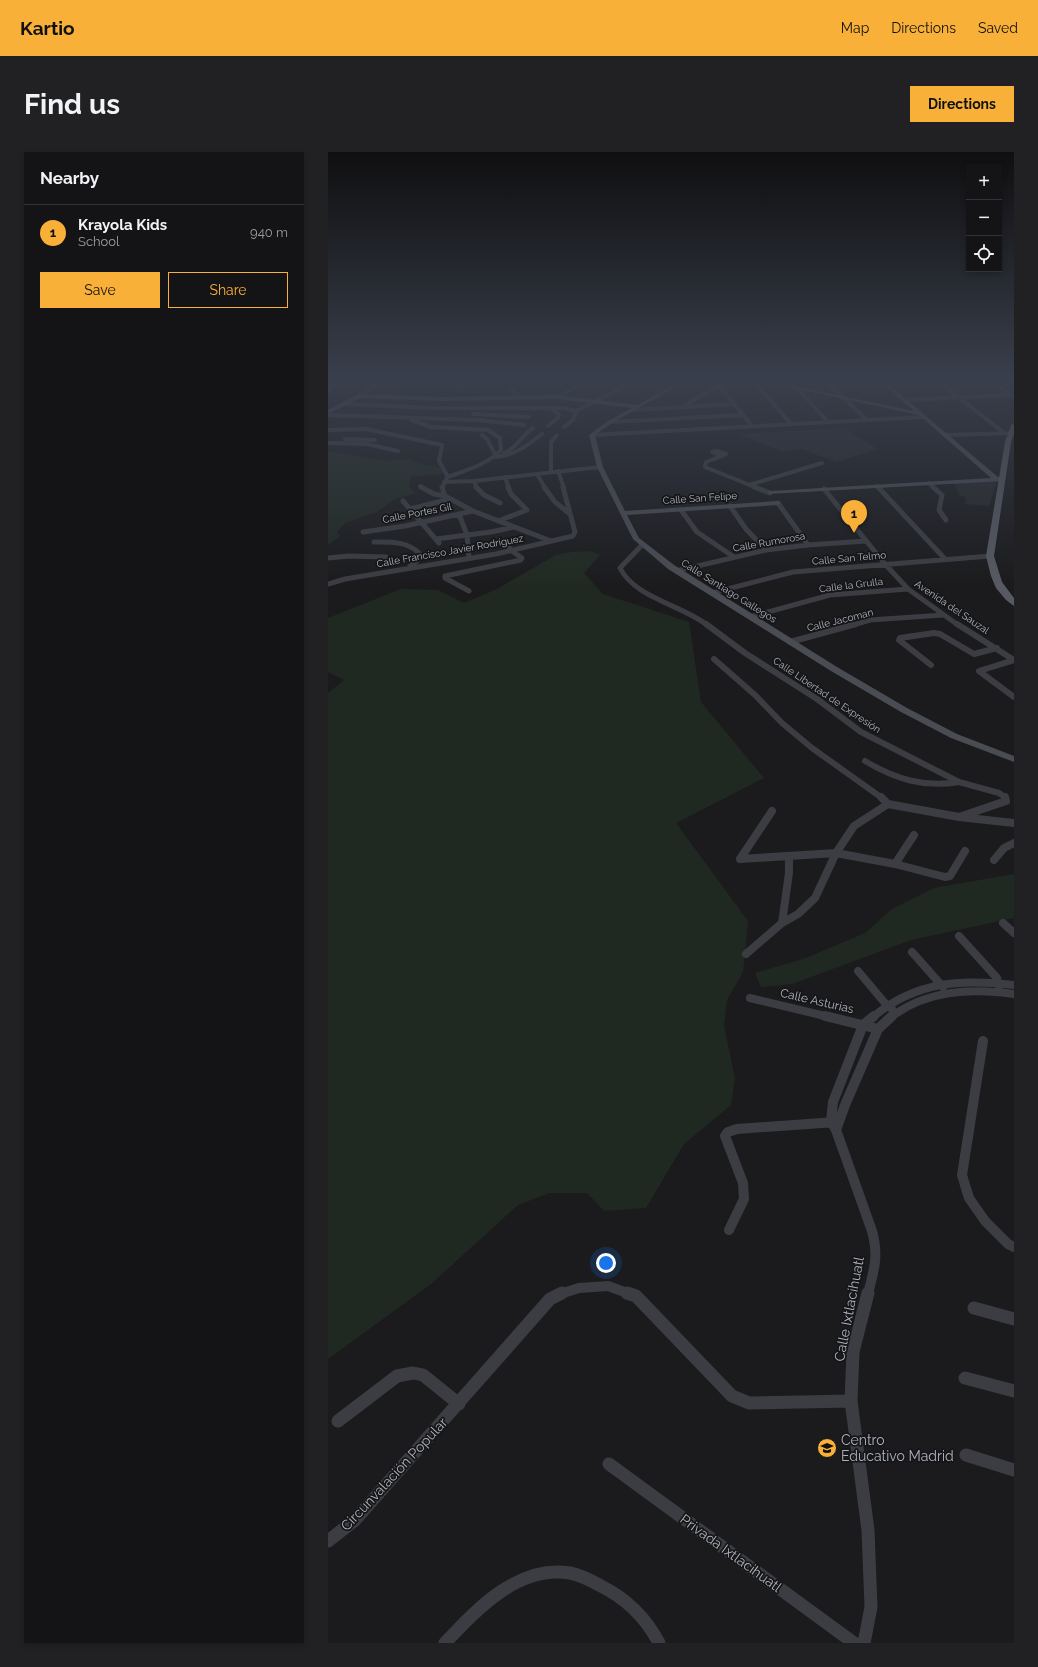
<!DOCTYPE html>
<meta charset="utf-8">
<style>
body{margin:0;font-family:Raleway,sans-serif;background:#212123;color:#f1f3f6}
.controls{position:absolute;right:12px;top:12px;display:grid;overflow:hidden;border-radius:0px;box-shadow:0 2px 6px #0003}
.controls button{width:36px;height:36px;display:grid;place-items:center;padding:0;border:0;border-bottom:1px solid #333335;background:#141416;color:#f1f3f6;font:20px sans-serif}
.you{position:absolute;left:278px;top:1111px;width:14px;height:14px;margin:-10px;border:3px solid #fff;border-radius:50%;background:#1a73e8;box-shadow:0 0 0 6px #1a73e833}
.badge{display:grid;place-items:center;width:26px;height:26px;border-radius:50%;background:#f8b038;color:#111;font-size:13px;font-weight:700}
.pin{position:absolute;translate:-50% -33px;filter:drop-shadow(0 1px 2px #0008)}
.pin::after{content:'';position:absolute;top:21px;width:14px;height:12px;background:inherit;clip-path:polygon(0 0,100% 0,50% 100%)}
.list{margin:0;padding:0;list-style:none}
h2{display:flex;justify-content:space-between;align-items:center;height:52px;margin:0;padding:0 16px;font-size:17px}
h2 small{font-size:13px;font-weight:400;color:#9d9ea1}
.list li{display:grid;grid-template-columns:26px 1fr auto;gap:12px;align-items:center;box-sizing:border-box;height:56px;padding:0 16px;border-top:1px solid #333335}
.list b{display:block;font-size:15px;white-space:nowrap}
.list p{margin:0;font-size:13px;white-space:nowrap;color:#9d9ea1}
.list em{font-size:13px;font-style:normal;color:#9d9ea1}
.actions{display:flex;gap:8px;padding:12px 16px}
.actions a{flex:1;padding:9px 0;border:1px solid #f8b038;border-radius:0px;text-align:center;font-size:14px;color:#f8b038}
.actions .main{background:#f8b038;color:#111}
.icon{flex:none;width:22px;height:22px;fill:none;stroke:currentColor;stroke-width:2;stroke-linecap:round;stroke-linejoin:round}
.map{position:relative;flex:none;width:686px;height:1491px;overflow:hidden;border-radius:0px}
header{display:flex;align-items:center;gap:24px;box-sizing:border-box;height:56px;padding:0 20px;background:#f8b038;color:#111}
header strong{font-size:19px}
nav{display:flex;gap:22px;margin-inline-start:auto;font-size:14px}
.intro{display:flex;align-items:center;justify-content:space-between;box-sizing:border-box;height:96px;padding:0 24px}
h1{margin:0;font-size:28px}
.button{padding:10px 18px;border-radius:0px;background:#f8b038;color:#111;font-size:14px;font-weight:700}
main{display:flex;gap:24px;padding:0 24px}
aside{flex:1;background:#141416;border-radius:0px;box-shadow:0 2px 6px #0003}
.map>svg:first-child{display:block}
</style>
<header>
<strong>Kartio</strong>
<nav><a>Map</a><a>Directions</a><a>Saved</a></nav>
</header>
<div class="intro"><h1>Find us</h1><a class="button">Directions</a></div>
<main>
<aside>
<h2>Nearby<small></small></h2>
<ul class="list">
<li><span class="badge">1</span><div><b>Krayola Kids</b><p>School</p></div><em>940 m</em></li>
</ul>
<div class="actions"><a class="main">Save</a><a>Share</a></div>
</aside>
<div class="map">
<svg width="686" height="1491" viewBox="0 0 686 1491">
<rect width="100%" height="100%" fill="#1b1b1d"/>
<path fill="#27272a" d="M516,276l34,21 -42,13 -34,-13 -18,3 -46,-18z
M661,329h8l-8,25 -24,-2 1,-7 -6,-1 -6,-13z"/>
<path fill="#202921" d="M0,299l60,10 20,-2 17,6 18,3 3,4 -8,3 -27,1 -2,11 7,6 -21,6 -18,13 -32,11 -8,9 3,4 -12,9z
M262,399l10,4 -16,18 19,21 86,28 12,80 63,76 -88,45 72,98 -5,51 -16,28 -3,25 11,54 -4,26 -47,39 -38,64 -42,3 -17,-18h-38l-31,12 -87,79 -103,75v-666l16,-13 -16,-8v-54l73,-29 37,1 26,13 31,-13 61,-35 16,-3z
M686,722v44l-103,22 -119,44 -31,3 -6,-14 51,-15 59,-25 27,-24 42,-21z"/>
<g fill="none" stroke-linecap="round" stroke-linejoin="round">
<path stroke="#3c3d42" stroke-width="4" d="M205,227h10
M386,227l38,47
M424,227l39,45
M495,227l44,41
M607,227l68,53
M660,227l24,17
M83,229l2,-2
M92,233l48,1 4,-7
M469,236l31,34
M183,237l11,8
M31,244l16,-11 4,-6
M228,245l35,-18
M575,248l107,-5
M16,252l90,4h130l12,3
M357,253l35,-20
M305,258l102,-6
M145,262l56,3
M0,263l150,5 46,5
M83,268l20,7 57,3 12,8 1,12c-14,15 -35,20 -53,27
M282,270l132,-7
M220,274l10,-8 1,-4 -9,-6
M236,275l9,-7 3,-9 63,-32
M0,278l38,-1 76,16 -3,16 9,16
M154,283l5,4 9,17
M264,283l332,-18
M617,283l69,-2
M17,287l30,1
M0,291l39,1 31,7
M389,299l9,3 -4,2 -10,-4z
M176,301c13,-5 18,-18 29,-25
M394,304l-16,6 -1,5 52,21
M167,305c20,-2 32,-11 47,-23
M230,319l6,17
M223,320v-30l6,-7
M209,322l8,14
M177,325l4,11
M146,329l3,7
M116,330l30,-1 126,-14
M601,331l5,5
M421,333l73,-22
M92,334l3,2
M549,334l2,2
M114,336l5,-10"/>
<path stroke="#3c3d42" stroke-width="5" d="M93,335l13,7 11,2
M114,335l3,9 28,15 78,30
M148,335l8,8 16,8
M216,335l11,15 15,12
M426,335l16,6
M550,335l67,72
M605,335l9,8 -3,15 7,10
M496,337l61,75 23,25 50,36
M75,349l36,42
M450,351l30,42
M402,354l16,23 20,21
M82,357l40,-10
M353,358l16,22 37,25
M131,362l8,21 2,23
M170,369l29,-11 -16,-16 -3,-7
M35,380l42,-6 68,-15
M108,387l55,-7 23,-5
M46,390c16,0 34,-1 46,12l-3,7 -7,5
M314,393l-22,23c15,30 62,37 87,57
M0,406l21,-2 37,1
M348,419l90,-21 42,-5 58,-4
M117,424l76,-16 1,-2 -10,-7 -9,-10
M117,424v2l24,13
M0,432l17,-5 151,-25 77,-18 2,-4 -12,-45
M384,441l81,-21 197,-16
M422,465l80,-22 78,-6
M525,473l17,-5 73,-5"/>
<path stroke="#3c3d42" stroke-width="6" d="M378,472l39,29 72,46 44,33 98,50 40,11 7,5
M629,472l57,36
M462,490l66,-18
M386,507l41,36 27,28 30,25 70,50
M686,508l-35,11 35,26
M603,513l-32,-25 1,-2 34,-5 6,1 34,20 23,-6
M537,609c30,18 59,27 94,21"/>
<path stroke="#3c3d42" stroke-width="8" d="M553,645l7,7 71,13 55,6
M631,665l47,-16 -1,-4
M412,707l96,-6 59,11 50,13 5,-1 15,-25
M412,707l32,-48
M666,708l10,-12 10,-5
M567,712l19,-29
M454,771l7,-50v-16
M675,771l11,10
M631,784l38,42 2,8
M584,800l31,35
M418,802l36,-31 16,-9 17,-16 21,-45 18,-27 34,-22
M530,819l26,31 8,7
M422,846l79,19
M545,865c43,-36 88,-38 141,-32
M563,865c36,-27 80,-29 123,-23"/>
<path stroke="#3c3d42" stroke-width="10" d="M497,864l53,13
M655,889l-21,134 7,23 16,23 23,23 6,3
M508,978l9,-25 33,-76 14,-13
M401,1078l15,-31 -1,-16 -18,-47 3,-4 9,-3 99,-7
M232,1142l19,-6 29,-2 22,8
M540,1142c6,-25 11,-37 4,-63l-36,-101 -5,-9 2,-19 30,-77 11,-9"/>
<path stroke="#3c3d42" stroke-width="13" d="M299,1141l9,3 96,100 17,7 102,-2
M646,1156l40,11
M637,1226l49,13
M10,1269l59,-45 16,-3 10,2 36,29
M638,1303l48,15
M281,1312l245,179
M0,1389l27,-21 195,-221 12,-6
M117,1491c33,-35 73,-78 125,-70 11,2 22,8 31,13 26,13 45,32 58,57
M536,1491l7,-36 -3,-77 -17,-129 2,-49 15,-59"/>
<path fill="#4a4c53" fill-rule="evenodd" d="M11,227h4l-15,14v-5z
M357,227h5l-78,44 -17,12 8,32 22,44 153,-10 3,2 -3,2 -151,10 12,23 35,27 163,102 70,41 50,26 57,22v6l-63,-24 -50,-26 -70,-41 -163,-102 -35,-30 -36,-72 -8,-32 19,-14 24,-13 -76,-9 -114,2 -82,-3 -32,16v-4l31,-16 83,3 114,-2 81,10z
M425,227h7l154,32 -36,-32h4l116,98h5l3,2 -3,2 -235,13v-2l2,-1 221,-13 -72,-63 -164,-35z"/>
<path fill="#575a62" fill-rule="evenodd" d="M686,271v11l-3,8 -17,114 8,26 12,16v8l-8,-6 -10,-12 -5,-12 -5,-20 19,-114 6,-17z"/>
</g>
<linearGradient id="sky" x2="0" y2="1"><stop stop-color="#0f0f10"/><stop offset="0.52" stop-color="#393f4c"/><stop offset="1" stop-color="#393f4c" stop-opacity="0"/></linearGradient>
<rect width="686" height="435" fill="url(#sky)"/>
<defs>
<symbol id="school-disc" viewBox="-11 -11 22 22"><circle r="9.5" fill="#f8b038" stroke="#161618"/><path d="M0-5L7-2L0 1L-7-2ZM-4 1L0 2.5L4 1V4Q0 6-4 4Z" fill="#111"/></symbol>
</defs>
<g fill-rule="evenodd">
<use href="#school-disc" x="488" y="1285" width="22" height="22"/>
</g>
<g text-anchor="middle" dominant-baseline="central" stroke-width="3.5" stroke-linejoin="round" paint-order="stroke">
<g font-size="10" fill="#adb3bd" stroke="#161618">
<text transform="translate(372 346) rotate(-4)">Calle San Felipe</text>
<text transform="translate(89 361) rotate(-11)">Calle Portes Gil</text>
<text transform="translate(441 390) rotate(-10)">Calle Rumorosa</text>
<text transform="translate(122 399) rotate(-10)">Calle Francisco Javier Rodríguez</text>
<text transform="translate(521 406) rotate(-5)">Calle San Telmo</text>
<text transform="translate(523 433) rotate(-7)">Calle la Grulla</text>
<text transform="translate(401 439) rotate(32)">Calle Santiago Gallegos</text>
<text transform="translate(624 455) rotate(34)">Avenida del Sauzal</text>
<text transform="translate(512 468) rotate(-14)">Calle Jacoman</text>
<text transform="translate(499 543) rotate(34)">Calle Libertad de Expresión</text>
</g>
<g font-size="12" fill="#adb3bd" stroke="#161618">
<text transform="translate(489 849) rotate(13)">Calle Asturias</text>
</g>
<g font-size="14" fill="#adb3bd" stroke="#161618">
<text transform="translate(521 1157) rotate(-79)">Calle Ixtlacihuatl</text>
<text transform="translate(66 1322) rotate(-47)">Circunvalación Popular</text>
<text transform="translate(403 1401) rotate(36)">Privada Ixtlacihuatl</text>
</g>
<g font-size="14" fill="#adb3bd" stroke="#161618" text-anchor="start">
<text x="513" y="1288">Centro<tspan x="513" dy="16">Educativo Madrid</tspan></text>
</g>
</g>
</svg>
<div class="controls">
<button>+</button>
<button>−</button>
<button><svg class="icon" aria-label="locate" viewBox="0 0 24 24"><circle cx="12" cy="12" r="6"/><path d="M12 2v4M12 18v4M2 12h4M18 12h4"/></svg></button>
</div>
<div class="you"></div>
<div class="pin badge" style="left:526px;top:381px">1</div>
</div>
</main>
